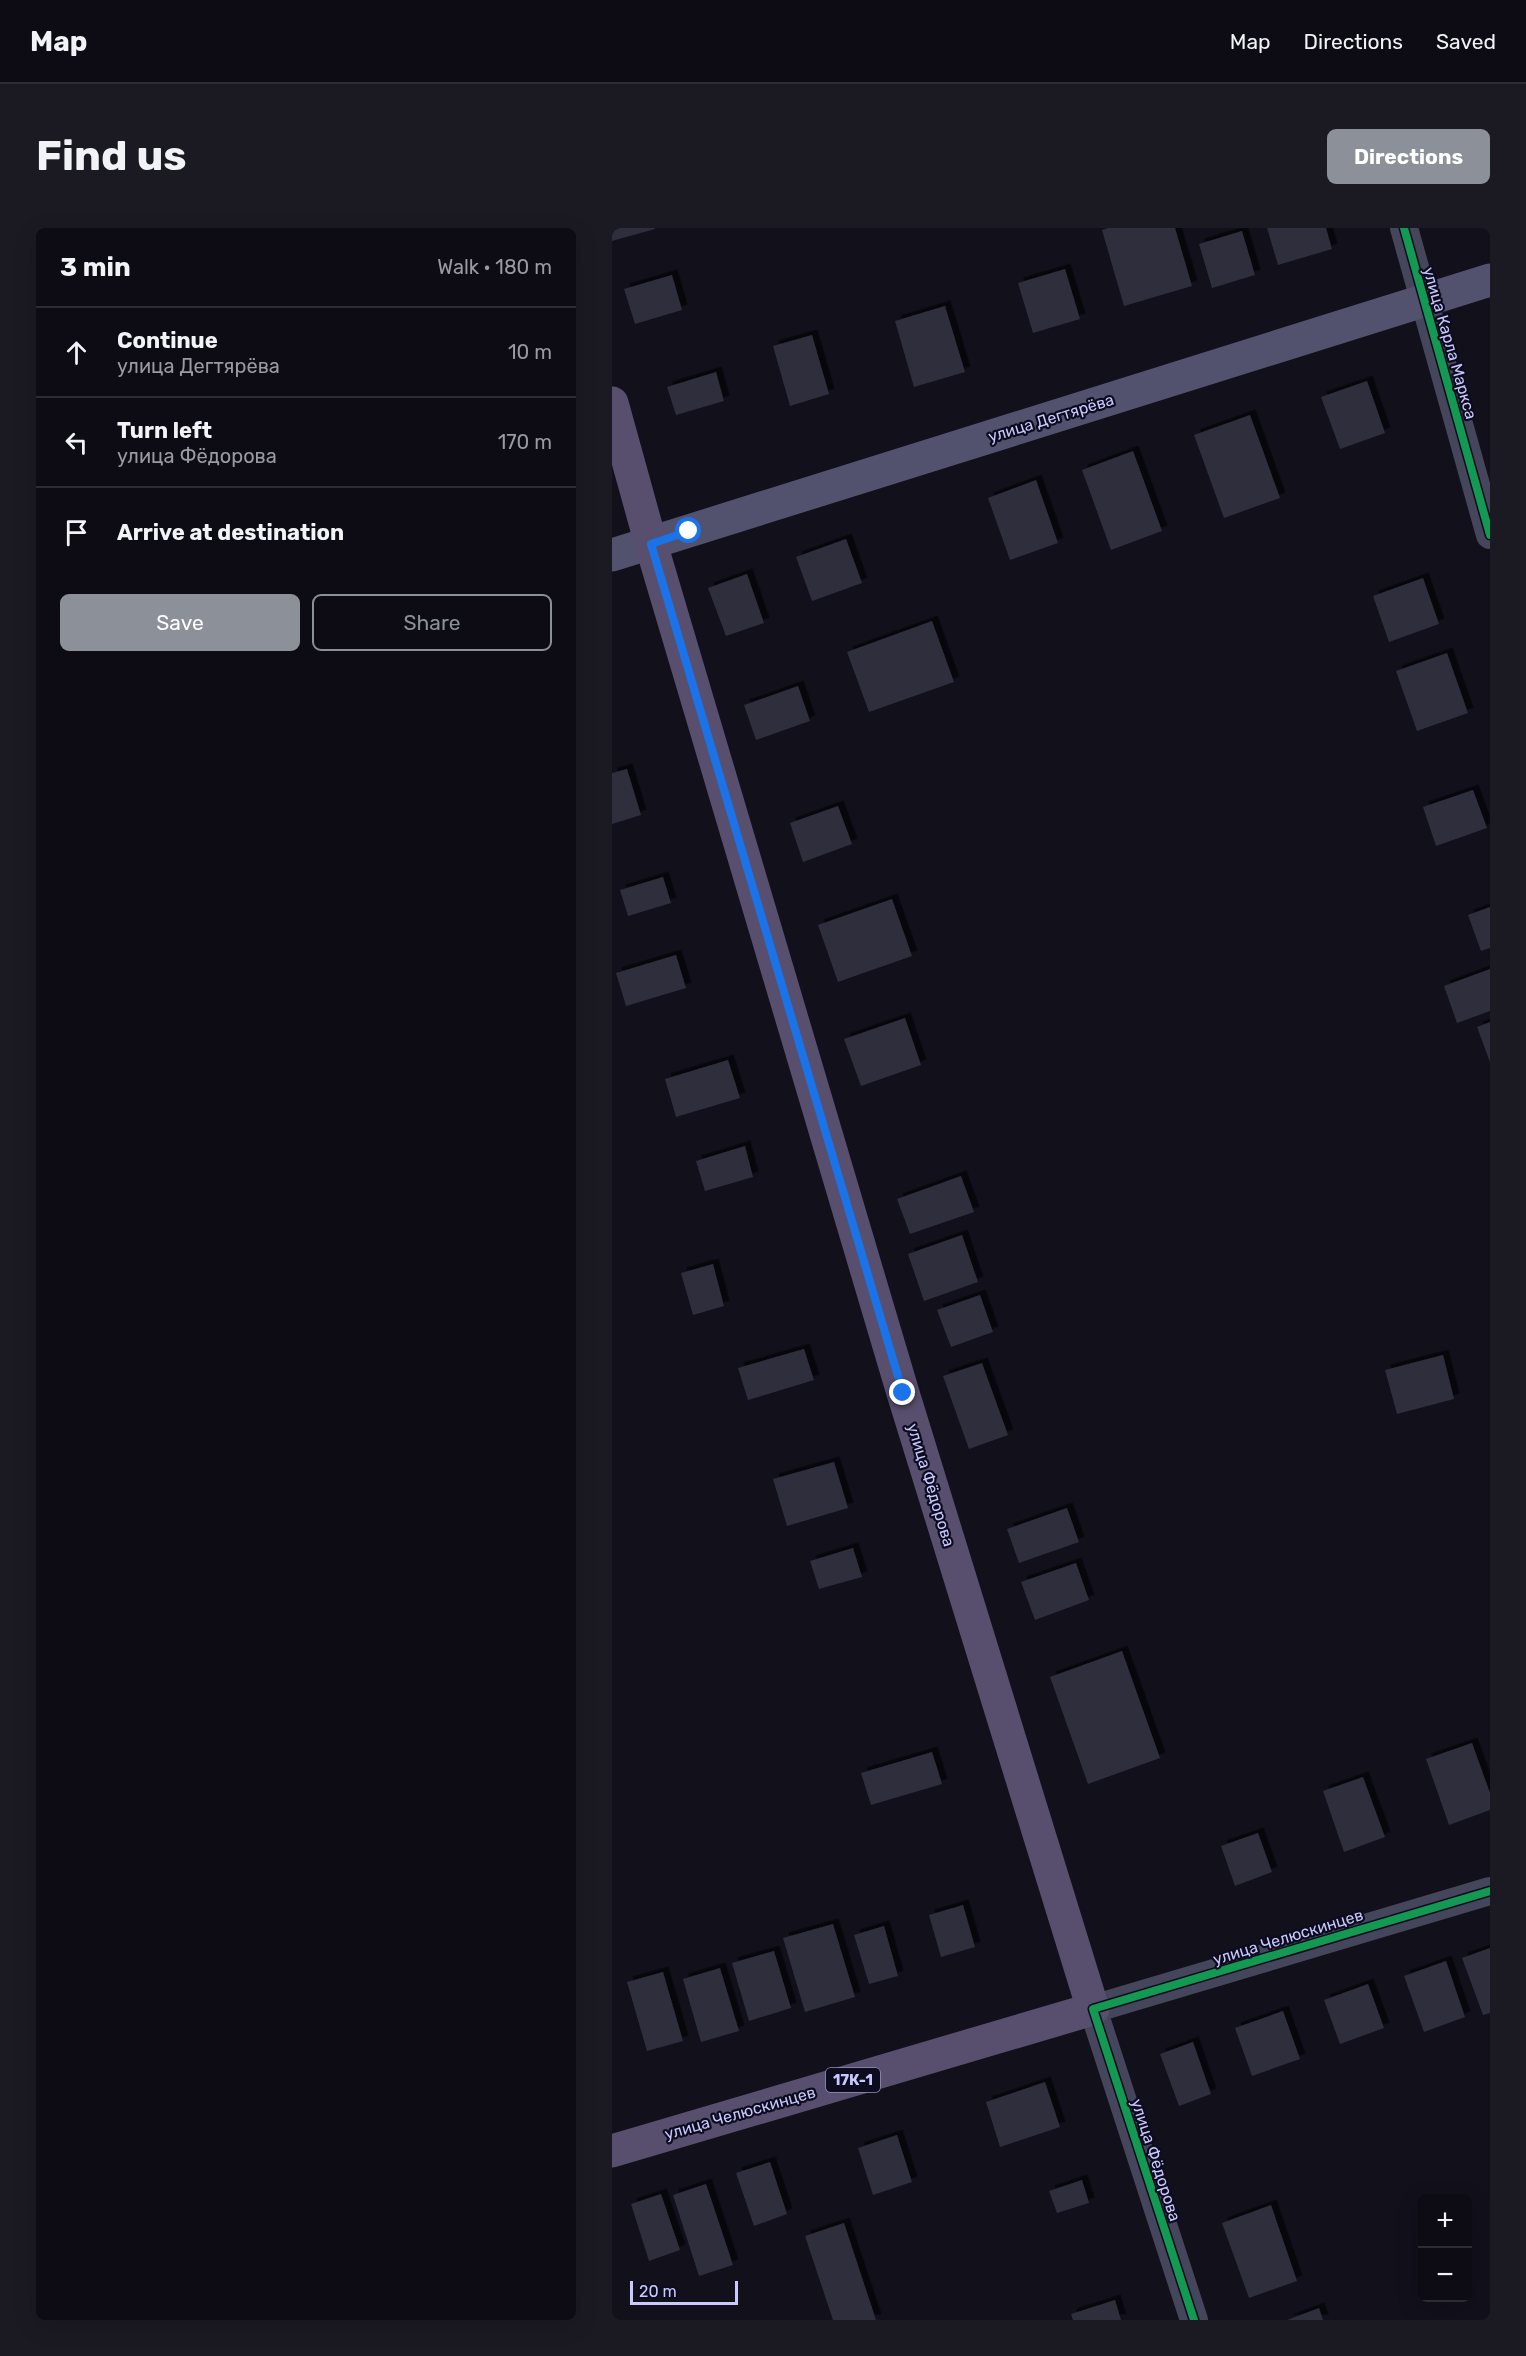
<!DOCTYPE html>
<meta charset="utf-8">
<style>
body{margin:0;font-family:Rubik,sans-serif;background:#1b1a22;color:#f1f3f6}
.controls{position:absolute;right:18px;bottom:18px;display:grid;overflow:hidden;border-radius:9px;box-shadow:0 6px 24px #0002}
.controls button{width:54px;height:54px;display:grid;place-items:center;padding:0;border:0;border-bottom:2px solid #2d2c34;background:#0d0c14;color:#f1f3f6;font:30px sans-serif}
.scale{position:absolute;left:18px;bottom:15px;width:108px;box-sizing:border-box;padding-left:6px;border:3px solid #cac9ff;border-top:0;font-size:16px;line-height:21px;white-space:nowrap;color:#cac9ff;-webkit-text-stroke:4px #0d0c1f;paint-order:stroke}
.stop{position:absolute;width:18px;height:18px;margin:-14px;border:4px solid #1a73e8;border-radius:50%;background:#fff}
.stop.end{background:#1a73e8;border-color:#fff;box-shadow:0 2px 6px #0008}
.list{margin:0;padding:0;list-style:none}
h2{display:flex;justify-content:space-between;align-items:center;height:78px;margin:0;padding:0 24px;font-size:26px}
h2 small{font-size:20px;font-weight:400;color:#9a9ba0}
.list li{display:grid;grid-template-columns:39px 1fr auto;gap:18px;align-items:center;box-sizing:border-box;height:90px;padding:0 24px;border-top:2px solid #2d2c34}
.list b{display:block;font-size:22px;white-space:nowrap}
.list p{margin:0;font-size:20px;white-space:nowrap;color:#9a9ba0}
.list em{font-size:20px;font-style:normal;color:#9a9ba0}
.actions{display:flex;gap:12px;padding:18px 24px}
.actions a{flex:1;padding:14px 0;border:2px solid #8c9099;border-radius:9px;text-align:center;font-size:21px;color:#8c9099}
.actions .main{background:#8c9099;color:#fff}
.icon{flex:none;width:33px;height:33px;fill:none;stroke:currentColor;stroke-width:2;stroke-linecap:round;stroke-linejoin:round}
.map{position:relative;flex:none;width:878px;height:2092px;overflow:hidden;border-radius:9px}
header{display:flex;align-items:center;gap:36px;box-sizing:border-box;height:84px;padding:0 30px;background:#0d0c14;border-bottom:2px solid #2d2c34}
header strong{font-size:28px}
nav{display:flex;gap:33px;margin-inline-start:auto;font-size:21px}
.intro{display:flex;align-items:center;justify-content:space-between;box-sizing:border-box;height:144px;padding:0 36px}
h1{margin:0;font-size:42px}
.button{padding:15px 27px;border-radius:9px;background:#8c9099;color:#fff;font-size:21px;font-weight:700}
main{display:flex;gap:36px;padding:0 36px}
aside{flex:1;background:#0d0c14;border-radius:9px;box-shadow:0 6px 24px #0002}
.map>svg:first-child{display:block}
</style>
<header>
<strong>Map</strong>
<nav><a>Map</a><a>Directions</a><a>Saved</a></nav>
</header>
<div class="intro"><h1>Find us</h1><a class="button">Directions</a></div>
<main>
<aside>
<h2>3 min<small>Walk · 180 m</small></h2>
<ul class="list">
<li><svg class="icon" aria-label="ahead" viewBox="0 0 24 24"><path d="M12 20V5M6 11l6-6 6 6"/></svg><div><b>Continue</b><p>улица Дегтярёва</p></div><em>10 m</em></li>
<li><svg class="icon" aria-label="left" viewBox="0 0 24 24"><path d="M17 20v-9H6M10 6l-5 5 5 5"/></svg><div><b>Turn left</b><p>улица Фёдорова</p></div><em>170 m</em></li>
<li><svg class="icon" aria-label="arrive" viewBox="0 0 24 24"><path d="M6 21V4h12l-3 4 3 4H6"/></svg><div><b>Arrive at destination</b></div></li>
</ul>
<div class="actions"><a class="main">Save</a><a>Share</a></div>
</aside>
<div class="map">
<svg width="878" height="2092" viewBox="0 0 878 2092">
<defs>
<filter id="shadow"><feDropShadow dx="5.5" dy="-5.5" stdDeviation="0" flood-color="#0009"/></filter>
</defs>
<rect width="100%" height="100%" fill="#11101b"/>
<path fill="#2e2d3e" filter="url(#shadow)" d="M0,0h43v1l-43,12z
M496,0h67l17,58 -68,20 -22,-76z
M655,0h59l6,21 -54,16z
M630,3l13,44 -43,13 -13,-44z
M453,41l15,50 -47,14 -15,-50z
M60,47l10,35 -47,14 -11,-35z
M333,78l20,66 -51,15 -19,-66z
M200,107l17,59 -39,12 -17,-60z
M104,144l8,29 -48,14 -9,-28z
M755,153l18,52 -45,16 -19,-52z
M638,187l30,83 -56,20 -30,-83z
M521,223l29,80 -51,19 -29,-80z
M424,252l22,63 -48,17 -22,-62z
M234,311l16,44 -50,18 -16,-44z
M135,346l17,49 -38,13 -18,-48z
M811,350l16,46 -50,18 -16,-46z
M320,393l22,61 -85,30 -22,-60z
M835,425l21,60 -51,18 -21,-60z
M186,458l12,35 -54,19 -12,-35z
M15,541l14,46 -29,9v-51z
M861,562l14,38 -51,18 -13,-39z
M226,578l14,38 -49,18 -13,-39z
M51,649l8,26 -43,13 -8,-26z
M280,671l20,57 -74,26 -20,-57z
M878,679v41l-9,3 -13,-36z
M64,727l10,33 -60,18 -10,-33z
M878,741v42l-33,12 -13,-37z
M293,790l16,47 -60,21 -17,-47z
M878,794v40l-13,-35z
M116,832l12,38 -64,19 -11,-38z
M133,918l8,31 -48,14 -9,-30z
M349,948l13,36 -64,22 -13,-35z
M350,1007l16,47 -54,19 -16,-47z
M101,1036l11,42 -31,9 -12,-42z
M368,1067l13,37 -42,15 -14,-37z
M192,1121l10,31 -66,20 -10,-32z
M831,1127l11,44 -57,15 -12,-44z
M370,1135l26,72 -39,14 -26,-73z
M222,1234l14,46 -61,18 -14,-47z
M455,1280l12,34 -60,21 -12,-34z
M241,1320l9,29 -43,12 -9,-28z
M464,1335l13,37 -54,20 -14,-38z
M510,1423l38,107 -72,26 -38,-107z
M860,1515l18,50v17l-41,15 -23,-66z
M320,1524l10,32 -71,21 -10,-32z
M751,1549l22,60 -41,15 -21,-61z
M646,1605l14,39 -37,14 -14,-40z
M351,1677l12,42 -34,10 -12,-42z
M221,1696l22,73 -50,15 -22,-74z
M272,1698l14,50 -29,8 -15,-49z
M878,1720v65l-7,2 -21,-57z
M162,1723l17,57 -42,13 -17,-58z
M834,1733l19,56 -41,15 -20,-56z
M108,1740l19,63 -38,11 -18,-63z
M51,1744l20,69 -36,10 -20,-69z
M756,1756l16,44 -44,16 -16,-44z
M671,1783l17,48 -48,17 -17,-48z
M581,1814l18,52 -32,12 -19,-52z
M433,1854l15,45 -60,20 -14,-45z
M285,1907l15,47 -39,13 -15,-47z
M158,1934l17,52 -33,12 -18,-53z
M470,1952l7,23 -32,10 -8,-22z
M94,1956l27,81 -34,11 -26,-81z
M49,1966l19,56 -31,11 -18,-57z
M659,1977l26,76 -48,17 -27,-75z
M232,1995l32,97h-43l-28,-84z
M503,2072l6,20h-48l-2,-6z
M707,2080l4,12h-36z"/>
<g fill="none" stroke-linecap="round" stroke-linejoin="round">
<path stroke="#45465c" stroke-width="28" d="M792,0l86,307
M582,2092l-101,-311 397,-118"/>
<path stroke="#52526f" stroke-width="33" d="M0,327l878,-275"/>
<path stroke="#584f6e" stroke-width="33" d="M0,175l39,141 252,849 190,616 -481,142"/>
<defs>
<path id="cycleway" d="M792,0l86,307
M582,2092l-101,-311 397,-118"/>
</defs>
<use href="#cycleway" stroke="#0d0c1f" stroke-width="11"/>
<use href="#cycleway" stroke="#139951" stroke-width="8"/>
</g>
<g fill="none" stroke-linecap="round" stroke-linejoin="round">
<path stroke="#1a73e8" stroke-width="8" d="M77,303l-38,13 252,849"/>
</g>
<g text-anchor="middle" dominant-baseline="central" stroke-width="4.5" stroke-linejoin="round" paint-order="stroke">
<rect fill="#0d0c1f" stroke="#9190bc" stroke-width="1.5" x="214" y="1840" width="54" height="24" rx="4.5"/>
<g font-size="15" font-weight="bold" fill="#cac9ff">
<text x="241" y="1852">17К-1</text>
</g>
<g font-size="16" fill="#cac9ff" stroke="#0d0c1f">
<text transform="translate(838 115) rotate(74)">улица Карла Маркса</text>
<text transform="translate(439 190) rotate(-17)">улица Дегтярёва</text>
<text transform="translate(319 1257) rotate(73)">улица Фёдорова</text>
<text transform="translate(676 1709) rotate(-17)">улица Челюскинцев</text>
<text transform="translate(128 1885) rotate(-16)">улица Челюскинцев</text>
<text transform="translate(544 1932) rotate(72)">улица Фёдорова</text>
</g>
</g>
</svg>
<div class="controls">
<button>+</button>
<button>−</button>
</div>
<div class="scale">20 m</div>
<div class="stop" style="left:77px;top:303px"></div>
<div class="stop end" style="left:291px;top:1165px"></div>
</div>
</main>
